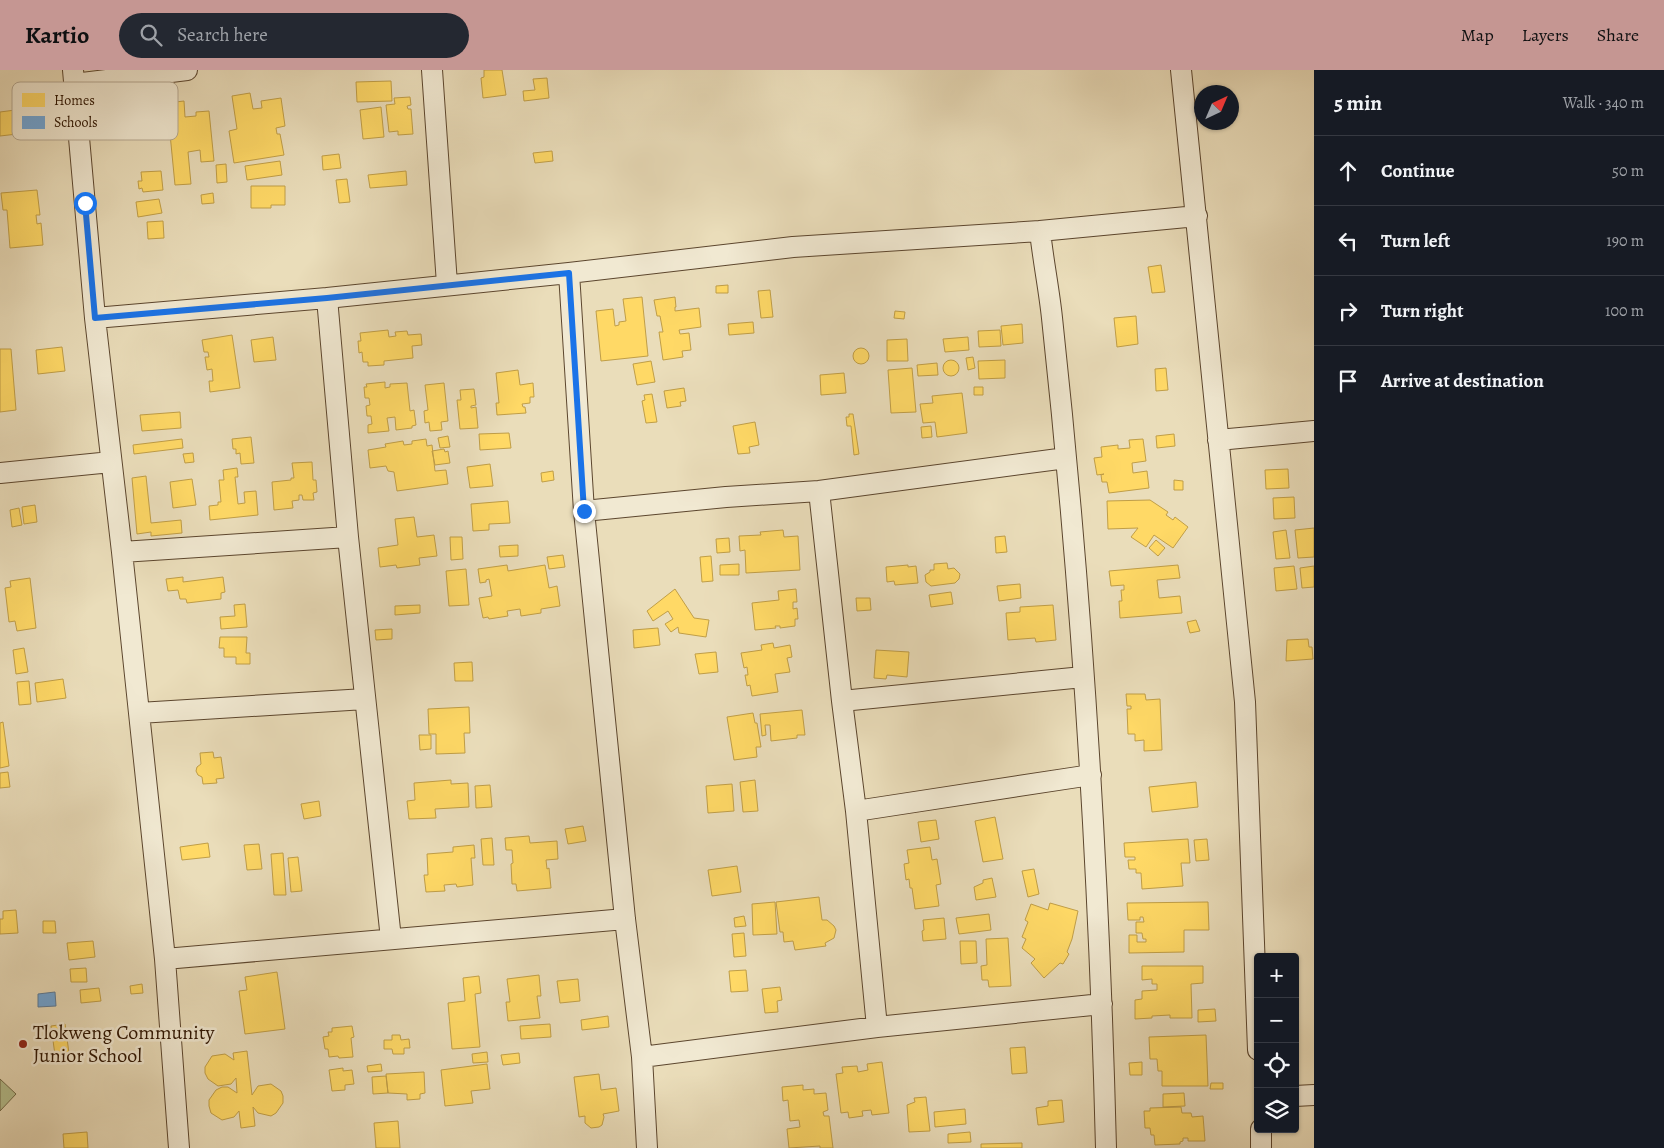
<!DOCTYPE html>
<meta charset="utf-8">
<style>
body{margin:0;font-family:Alegreya,serif;background:#242831;color:#f1f3f6}
.controls{position:absolute;right:15px;bottom:15px;display:grid;overflow:hidden;border-radius:5px;box-shadow:0 1px 4px #0004}
.controls button{width:45px;height:45px;display:grid;place-items:center;padding:0;border:0;border-bottom:1px solid #363941;background:#171b24;color:#f1f3f6;font:25px sans-serif}
.compass{position:absolute;left:1194px;top:15px;width:45px;height:45px;border-radius:50%;background:#171b24;box-shadow:0 1px 4px #0004;rotate:44deg}
.stop{position:absolute;width:15px;height:15px;margin:-11px;border:4px solid #1a73e8;border-radius:50%;background:#fff}
.stop.end{background:#1a73e8;border-color:#fff;box-shadow:0 1px 5px #0008}
.list{margin:0;padding:0;list-style:none}
h2{display:flex;justify-content:space-between;align-items:center;height:65px;margin:0;padding:0 20px;font-size:21px}
h2 small{font-size:16px;font-weight:400;color:#9ea1a6}
.list li{display:grid;grid-template-columns:32px 1fr auto;gap:15px;align-items:center;box-sizing:border-box;height:70px;padding:0 20px;border-top:1px solid #363941}
.list b{display:block;font-size:19px;white-space:nowrap}
.list em{font-size:16px;font-style:normal;color:#9ea1a6}
.icon{flex:none;width:28px;height:28px;fill:none;stroke:currentColor;stroke-width:2;stroke-linecap:round;stroke-linejoin:round}
.map{position:relative;flex:none;width:1314px;height:1078px;overflow:hidden}
header{display:flex;align-items:center;gap:30px;box-sizing:border-box;height:70px;padding:0 25px;background:#c59692;color:#111}
header strong{font-size:24px}
nav{display:flex;gap:28px;margin-inline-start:auto;font-size:18px}
.search{width:350px;height:45px;background:#242831;display:flex;align-items:center;gap:12px;box-sizing:border-box;padding:0 18px;border-radius:28px;color:#9ea1a6;font-size:19px}
main{display:flex}
aside{flex:1;background:#171b24}
.map>svg:first-child{display:block}
</style>
<header>
<strong>Kartio</strong>
<div class="search"><svg class="icon" aria-label="search" viewBox="0 0 24 24"><circle cx="10" cy="10" r="6"/><path d="M15 15l6 6"/></svg>Search here</div>
<nav><a>Map</a><a>Layers</a><a>Share</a></nav>
</header>
<main>
<div class="map">
<svg width="1314" height="1078" viewBox="0 0 1314 1078">
<rect width="100%" height="100%" fill="#eaddba"/>
<filter id="stains"><feTurbulence type="fractalNoise" baseFrequency=".004" numOctaves="4"/><feColorMatrix values="0 0 0 0 .2 0 0 0 0 .09 0 0 0 0 .02 0 0 0 .5 -.17"/></filter>
<radialGradient id="worn" r=".72"><stop offset=".6" stop-color="#630" stop-opacity="0"/><stop offset="1" stop-color="#630" stop-opacity=".3"/></radialGradient>
<path fill="#b6c190" stroke="#726a48" d="M0,1009l16,15 -16,17z"/>
<path fill="#ffd966" stroke="#c09e47" d="M484,0h18l4,25 -23,3 -2,-20 3,-1z
M547,8l2,20 -25,3 -1,-10 12,-1 -2,-11z
M391,11l1,20 -35,1 -1,-20z
M250,23l3,16 9,-1 -1,-7 20,-3 4,28 -9,2 1,6h3l4,21 -50,8 -5,-32 8,-2 -5,-33z
M410,27l1,8 -4,1 1,3h3l2,25 -15,1v-4l-9,1 -3,-27 9,-1 -1,-6z
M184,31l1,16 11,-1v-4l13,-1 5,50 -13,1 -1,-12 -12,2 3,32 -16,1 -8,-82z
M381,37l3,30 -21,2 -3,-29z
M23,39l3,24 -26,3v-24z
M552,81l1,10 -18,2 -2,-10z
M339,84l2,14 -18,2 -1,-14z
M280,91l2,14 -35,5 -2,-14z
M226,94l1,18 -10,1 -1,-18z
M161,101l2,19 -20,2 -1,-4 -3,1 -1,-8h4l-1,-9z
M406,101l1,14 -37,3 -2,-13z
M347,109l3,23 -11,1 -3,-23z
M251,116h34v19h-14v3h-20z
M37,120l3,25h-4l1,9 4,-1 2,22 -33,3 -3,-38h-4l-2,-17z
M213,123l1,10 -12,1 -1,-9z
M159,129l3,14 -24,4 -2,-15z
M163,151l1,17 -16,1 -1,-17z
M1161,195l4,27 -13,1 -4,-26z
M728,215v8h-12v-7z
M770,220l3,27 -12,1 -3,-27z
M642,227l6,59 -47,5 -5,-50 17,-2 2,17 4,-1v-3l7,-1 -3,-22z
M675,227l1,10h-1v4l24,-3 2,19 -22,3 1,4 9,-1 2,17 -9,1 1,6 -20,3 -4,-28h4l-3,-16h-3l-3,-16z
M895,241l10,1 -1,7 -10,-1z
M1136,246l2,28 -21,3 -3,-29z
M753,252l1,11 -25,2 -1,-11z
M1022,254l1,19 -20,2 -2,-19z
M388,260l1,7 7,-1 -1,-4 12,-1 1,4 13,-1 1,11 -10,1 1,12 -29,3v4l-16,1v-4h-5l-1,-10 -3,1 -1,-12h3l-1,-8z
M1000,260l1,16 -22,1 -1,-16z
M232,265l8,53 -30,4 -1,-11h4l-1,-12 -5,1 -2,-13h4l-1,-5h-4l-2,-12z
M273,267l3,23 -22,2 -3,-22z
M968,267l1,13 -24,2 -2,-13z
M907,269l1,22h-21v-21z
M62,277l3,24 -27,3 -2,-24z
M853 286a8 8 0 1 1 16 0a8 8 0 1 1-16 0Z
M0,279h11l5,61 -16,2z
M973,287l2,11 -7,2 -2,-12z
M943 298a8 8 0 1 1 16 0a8 8 0 1 1-16 0Z
M1005,290v18l-26,1 -1,-18z
M651,291l4,21 -18,3 -4,-21z
M937,293l1,12 -20,1 -1,-11z
M912,298l4,44 -25,1 -3,-43z
M1166,298l2,22 -12,1 -1,-22z
M518,300l2,15 13,-2 1,14h-4v6l-8,1 1,3h2l1,6 -29,2 -1,-12h3l-3,-30z
M844,303l2,20 -25,2 -1,-20z
M385,312v6l5,-1v-3l17,-1 3,28 4,-1 2,15 -4,1v2l-16,2 -1,-13 -8,1 2,13 -21,2v-8l4,-1 -1,-8h-4l-1,-10 4,-1 -1,-7h-4l-1,-11h3l-1,-3z
M444,313l4,38 -7,1 1,8 -12,1 -1,-9 -4,1 -1,-12 4,-1 -3,-25z
M974,317h9v8h-9z
M684,318l2,13 -6,1 1,4 -14,2 -3,-17z
M474,319l2,16 -5,1v2l5,-1 2,21 -18,1 -3,-29h4l-1,-10z
M962,323l5,40 -30,4 -2,-15 -12,1 -3,-19 13,-1 -1,-7z
M652,324l5,28 -11,1 -4,-22 3,-1 -1,-5z
M180,342l1,16 -39,3 -2,-16z
M849,344h4l6,40 -5,1 -3,-29h-4l-1,-9h3z
M755,352l4,23 -10,2 1,6 -12,1 -5,-28z
M931,356l1,11 -10,1 -1,-11z
M509,363l2,15 -31,2 -1,-16z
M1174,364l1,12 -18,2 -1,-12z
M448,366l2,11 -10,1 -2,-10z
M251,367l3,26 -13,1 -1,-11 -4,1v-5h-3l-1,-10z
M182,369l1,9 -49,6 -1,-9z
M426,369l1,7 5,-1 3,26 11,-1 2,14 -51,7 -3,-19 -6,-1 -2,-5 -16,2 -2,-18 18,-3 -1,-3 18,-3 1,4 8,-1v-3z
M1143,369l3,22 -14,2 1,10 14,-2 2,17 -40,5 -2,-11h-5l-1,-7 3,-1 -7,1 -3,-17 8,-1 -1,-10 17,-2v4l12,-1 -1,-8z
M444,379l1,3 3,-1 2,12 -15,2 -3,-14z
M193,383l1,9 -9,1 -2,-9z
M312,392l1,18h3l1,12 -4,1 1,7h-11l-1,-5h-3v5l-7,1 1,7 -19,2 -2,-28 19,-2v-2h3l-2,-15z
M490,394l3,22 -23,2 -3,-21z
M237,398l1,9h-3l3,27 7,-1 -1,-11 12,-1 2,24 -48,5 -1,-14 9,-1v-3h3l-2,-22h5l-1,-10z
M1288,399l1,19 -23,1 -1,-19z
M553,401l1,9 -12,2 -1,-9z
M146,406l5,47 30,-3 1,13 -31,3v-4l-14,2 -5,-56z
M192,409l4,26 -23,3 -3,-26z
M1174,410l9,1v9h-9z
M1294,427l1,21 -21,1 -1,-21z
M1150,430l18,12 -2,3 7,5 2,-3 13,10 -15,21 -19,-13 -8,12 -15,-10 7,-9 -30,1 -1,-28z
M508,431l2,22 -21,1v6l-16,1 -2,-27z
M35,435l2,17 -13,2 -2,-17z
M19,438l3,17 -10,2 -2,-17z
M414,447l3,20 17,-2 3,21 -18,2 1,7 -23,3 -1,-3 -16,2 -2,-19 20,-3 -3,-26z
M1314,458v29l-16,1 -3,-28z
M783,460l1,7 14,-1 2,34 -54,3 -1,-23 -5,1 -1,-15 22,-1 -1,-3z
M1286,460l4,28 -14,1 -3,-27z
M1005,466l2,16 -11,1 -1,-16z
M450,467h12l1,22 -12,1z
M729,468l1,14 -13,1 -1,-14z
M1156,470l9,8 -7,8 -9,-8z
M518,475v11l-18,1 -1,-11z
M563,485l2,12 -16,2 -2,-12z
M711,486l2,25 -11,1 -2,-25z
M947,493l1,6 6,-1 6,6 -1,5 -4,4 -24,3 -5,-4 -1,-7 5,-3v-2h4v-6z
M739,494v11h-19v-10z
M507,495l1,6 37,-6 4,23 8,-2 3,20 -19,3v4l-20,3 -1,-7 -13,2 1,5 -19,3 -1,-2 -5,1 -4,-20 13,-2 -3,-17 -3,1v2l-6,1 -2,-14z
M908,495v2l8,-1 2,17 -23,2 -1,-4 -7,1 -1,-15z
M1178,495l2,13 -23,2 2,18 21,-2 2,17 -62,5 -1,-17h3l-1,-11h3v-5l-13,1 -2,-15z
M1294,496l3,23 -21,2 -2,-23z
M1314,496v21l-12,1 -2,-20z
M466,499l3,36 -20,1 -3,-35z
M183,507v5l40,-5 2,15 -4,1v6l-34,4 -1,-4h-6l-2,-9 -10,1 -2,-12z
M30,508l6,50 -19,3 -2,-10 -6,1 -4,-34 6,-1 -1,-6z
M1020,514l1,14 -22,3 -2,-15z
M675,519l19,29 15,2 -3,17 -27,-4 -1,-6 -7,5 -6,-8 8,-5 -5,-8 -15,10 -6,-10z
M796,519l1,13h-4v7l4,-1 1,11h-3v7l-15,2v-2h-5l1,2 -21,2 -3,-27 27,-3 -1,-9z
M951,522l2,12 -22,3 -2,-12z
M856,528h14l1,12 -14,1z
M245,534l2,23 -26,2 -1,-12 15,-1 -1,-11z
M420,535v8l-25,2v-9z
M1053,535l3,35 -20,2 -1,-4 -27,2 -2,-27 14,-1v-5z
M1196,550l4,11 -10,2 -3,-11z
M658,558l2,17 -26,3 -1,-18z
M392,559v10l-16,1 -1,-10z
M220,567h27l-1,16h4v11h-14v-7h-12v-9h-5z
M1308,569l1,8h3l1,12 -27,2 1,-21z
M773,573l1,5 16,-3 2,12 -5,1 3,14 -15,2 3,18 -26,4 -2,-11 -3,1 -2,-11h3l-1,-8 -3,1 -3,-15 21,-3 -1,-5z
M24,578l4,24 -12,2 -3,-24z
M876,580l33,2 -2,25 -20,-2 -1,4 -12,-1z
M716,582l2,20 -19,2 -4,-20z
M472,592l1,19h-18l-1,-18z
M63,609l3,19 -29,4 -2,-19z
M29,611l2,23 -12,1 -2,-23z
M1126,624h19l1,6 14,-1 2,51 -18,1v-11l-9,1v-7h-7l-1,-25h4v-3h-4z
M469,637l1,26h-6l1,20 -29,1v-20h-7l-1,-25z
M802,640l3,25h-8v3l-26,3 -1,-16h-5l1,10 -4,1 -2,-22z
M753,643l2,10h2l4,24h-5l1,10 -23,3 -7,-43z
M3,652l6,44 -9,2v-45z
M419,665h12v14l-11,1z
M213,682l1,6 7,-1 3,21 -8,1 1,4 -14,1 -1,-7 -4,-2 -2,-4 1,-4 4,-3 -1,-11z
M8,702l2,15 -10,1v-15z
M451,710v4l17,-1 1,24 -34,2 1,9 -27,1 -2,-18 8,-1 -1,-17z
M755,710l3,31 -15,1 -3,-30z
M1196,712l2,25 -46,5 -3,-25z
M732,714l2,27 -26,2 -2,-27z
M490,715l2,22 -16,1 -1,-22z
M319,731l2,15 -17,3 -3,-15z
M995,747l8,42 -20,3 -8,-41z
M936,750l3,19 -18,3 -3,-20z
M583,756l3,15 -18,3 -3,-15z
M529,766l1,7 27,-2 1,18 -12,1 1,9 2,-1 2,20 -34,3 -1,-7h-4l-1,-20 2,-1 -1,-13h-6l-1,-12z
M492,768l2,27h-11l-2,-26z
M1188,769l2,24h-9l2,23 -41,3 -1,-16h-5v-4h-7l-1,-9h7v-3h-10l-1,-14z
M1207,769l2,21 -13,1 -2,-21z
M208,773l2,14 -28,3 -2,-13z
M259,774l3,25 -15,1 -3,-25z
M474,775l1,13h-4l2,27 -16,2 -1,-3 -12,1 1,6 -19,1 -2,-17h4l-1,-21 26,-2v-5z
M930,777l2,13 5,-1 4,25 -5,1 3,21 -24,3 -3,-21h-2l-1,-9 -3,1 -2,-16 5,-1 -2,-13z
M283,783l3,42h-12l-3,-41z
M298,787l4,34 -11,1 -3,-34z
M737,796l4,26 -29,4 -4,-26z
M1034,799l5,25 -11,3 -6,-26z
M992,808l4,19 -20,3 -2,-13 9,-4v-3z
M819,827l3,23h5l7,6 2,4 -2,8 -9,5 1,3 -31,4 -2,-9 -9,1 -1,-10h-3l-4,-30z
M775,832l2,32 -24,1 -1,-31z
M1208,832l1,28h-25v22l-55,1v-18h8v7h9v-3h-3l-1,-6h-6v-11h8l-1,-5h-3v3h-12l-1,-17z
M1050,833l28,8 -6,28 -5,13 2,2 -6,10 -3,-1 -16,15 -13,-15 4,-4 -13,-11 4,-9 -4,-2 6,-15 -3,-2 6,-16 17,6z
M16,840l2,23 -18,1v-15h3v-8z
M989,844l2,16 -32,4 -3,-16z
M744,846l2,10 -11,1 -1,-9z
M944,848l2,21 -23,2 -1,-10 2,-1 -1,-10z
M43,851h12l1,12h-13z
M744,863l2,23 -12,1 -2,-23z
M1008,868l3,48 -22,1 -1,-7h-6l-1,-14 6,-1 -1,-26z
M93,871l2,16 -26,3 -2,-17z
M960,871h16l1,22 -16,1z
M1142,896h61v17l-12,1 1,34h-22v-3l-18,1v2l-17,1v-19l7,-1v-8l15,-1v-6h-5v-5l-10,1z
M86,898l1,14h-16l-1,-13z
M746,900l2,21 -17,1 -2,-21z
M277,902l8,57 -40,5 -6,-43 8,-1 -2,-13z
M539,905l2,21h-4l3,22 -32,3 -2,-19h4l-3,-23z
M479,906l2,17 -6,1 5,53 -28,2 -4,-46 17,-2 -2,-23z
M578,909l2,22 -20,2 -3,-22z
M142,914l1,9 -12,1 -1,-8z
M780,917l2,13 -5,1 1,11 -13,1 -3,-24z
M99,918l2,13 -20,2 -1,-13z
M1215,939l1,12 -18,1v-12z
M608,946l1,11 -27,3 -1,-10z
M65,954l4,29 -14,2 -4,-29z
M550,954l1,13 -30,2 -1,-13z
M352,956l2,11 -3,1 2,19 -14,1 -1,-2 -9,1 -1,-8h-3l-2,-12 6,-1 -1,-4h4v-4z
M392,965h8l1,5 8,-1 1,9h-6v6h-11l-1,-5h-8v-9h8z
M1206,965l2,51h-46v-15h-4l-1,-12h-7l-1,-22z
M1025,977l2,26 -15,1 -2,-26z
M247,981l5,44 6,-9 13,-2 10,7 2,5v7l-7,10 -5,3 -13,-3 -5,-6 2,19 -14,2 -2,-17 -5,6 -12,3 -11,-7 -2,-7v-6l7,-10 6,-3h6l9,6 -1,-15 -5,6 -13,2 -10,-7 -3,-6v-6l7,-11 13,-2 9,6 -1,-7z
M487,982l1,10 -15,1 -1,-9z
M519,983l1,10 -17,2 -2,-10z
M882,992l7,51 -17,2 -1,-5 -9,1 1,5 -14,2 -1,-6 -7,1 -5,-39 7,-1 -1,-6 15,-1 1,6 10,-2 -1,-6z
M1142,992v13h-12l-1,-12z
M381,994l1,7 -14,1 -1,-6z
M487,994l3,25 -19,2 2,12 -28,3 -4,-36z
M343,998v3l9,-1 2,14 -9,1v5l-13,1 -3,-21z
M424,1002l1,21 -5,1v5l-13,1v-6l-19,-1 -2,-19z
M599,1004l2,16 15,-2 3,23 -16,3 1,3 -2,8 -3,2 -8,1 -6,-5v-7l-6,1 -5,-40z
M386,1006l2,17 -15,1 -1,-17z
M1211,1013h12v6h-13z
M803,1015v5l11,-1v5l12,-1 2,17 -5,2 1,4h5l4,32h-13v-2l-31,2 -2,-19 13,-2 -1,-7 -9,1 -2,-21 -5,1 -1,-14z
M1184,1023l1,13 -22,1v-13z
M926,1027l4,34 -21,1 -2,-27 8,-3 -1,-4z
M1062,1030l2,22 -26,3 -2,-17 12,-2v-5z
M1181,1037l1,6h9l1,4 11,-1 2,25h-17v-3h-5v3l-3,1v2l-25,1 -1,-10h-3l-1,-7h-5l-1,-17h6v-3z
M965,1039l1,15 -31,3 -1,-15z
M398,1051l2,27h-24l-2,-25z
M87,1062l1,16h-24l-1,-14z
M970,1062l1,10 -23,1v-9z
M1022,1073v5h-41v-4z"/>
<path fill="#6fa8dc" stroke="#5b7c9a" d="M55,922l1,14 -18,1v-13z"/>
<g fill="none" stroke-linecap="round" stroke-linejoin="round">
<defs>
<path id="minor" d="M73,0l22,248 27,234 43,407 14,189
M432,0l15,214
M1181,0l64,632 13,348
M74,14l113,-14
M1040,161c3,29 9,58 12,87 30,275 47,553 54,830
M569,203l15,238 41,408 17,138 5,91
M327,228l21,239 43,402
M95,248l232,-20 242,-25 224,-26 247,-16 157,-15
M1218,370l96,-9
M0,403l111,-11
M819,421l23,210 14,110 21,216
M584,441l142,-14 93,-6 247,-33
M122,482l226,-15
M842,631l241,-24
M139,643l226,-14
M856,741l235,-36
M165,889l460,-40
M642,987l235,-30 225,-23
M1295,1026l19,-1
M1261,1059v19"/>
</defs>
<use href="#minor" stroke="#5c462e" stroke-width="22"/>
<use href="#minor" stroke="#f1e9d2" stroke-width="20"/>
</g>
<g fill="none" stroke-linecap="round" stroke-linejoin="round">
<path stroke="#1a73e8" stroke-width="6" d="M85,133l10,115 232,-20 242,-25 15,238"/>
</g>
<circle fill="#8f2418" stroke="#f1e9d2" stroke-width="2" cx="23" cy="974" r="5"/>
<g text-anchor="middle" dominant-baseline="central" stroke-width="5" stroke-linejoin="round" paint-order="stroke">
<g font-size="20" fill="#2d1400" stroke="#f1e9d2" text-anchor="start">
<text x="33" y="962">Tlokweng Community<tspan x="33" dy="23">Junior School</tspan></text>
</g>
</g>
<rect x="12" y="12" width="166" height="58" rx="8" fill="#f1e9d2" stroke="#b6a993" stroke-width="1"/>
<rect x="22" y="23" width="23" height="14" fill="#ffd966"/>
<rect x="22" y="46" width="23" height="13" fill="#6fa8dc"/>
<g font-size="14" fill="#2d1400">
<text x="54" y="35">Homes</text>
<text x="54" y="57">Schools</text>
</g>
<rect width="100%" height="100%" filter="url(#stains)"/>
<rect width="100%" height="100%" fill="url(#worn)"/>
</svg>
<div class="controls">
<button>+</button>
<button>−</button>
<button><svg class="icon" aria-label="locate" viewBox="0 0 24 24"><circle cx="12" cy="12" r="6"/><path d="M12 2v4M12 18v4M2 12h4M18 12h4"/></svg></button>
<button><svg class="icon" aria-label="layers" viewBox="0 0 24 24"><path d="M12 4l9 5-9 5-9-5zM3 14l9 5 9-5"/></svg></button>
</div>
<svg class="compass" viewBox="-18 -18 36 36"><path d="M0-13l5 13h-10z" fill="#e53935"/><path d="M0 13l5-13h-10z" fill="#9ea1a6"/></svg>
<div class="stop" style="left:85px;top:133px"></div>
<div class="stop end" style="left:584px;top:441px"></div>
</div>
<aside>
<h2>5 min<small>Walk · 340 m</small></h2>
<ul class="list">
<li><svg class="icon" aria-label="ahead" viewBox="0 0 24 24"><path d="M12 20V5M6 11l6-6 6 6"/></svg><div><b>Continue</b></div><em>50 m</em></li>
<li><svg class="icon" aria-label="left" viewBox="0 0 24 24"><path d="M17 20v-9H6M10 6l-5 5 5 5"/></svg><div><b>Turn left</b></div><em>190 m</em></li>
<li><svg class="icon" aria-label="right" viewBox="0 0 24 24"><path d="M7 20v-9h11M14 6l5 5-5 5"/></svg><div><b>Turn right</b></div><em>100 m</em></li>
<li><svg class="icon" aria-label="arrive" viewBox="0 0 24 24"><path d="M6 21V4h12l-3 4 3 4H6"/></svg><div><b>Arrive at destination</b></div></li>
</ul>
</aside>
</main>
